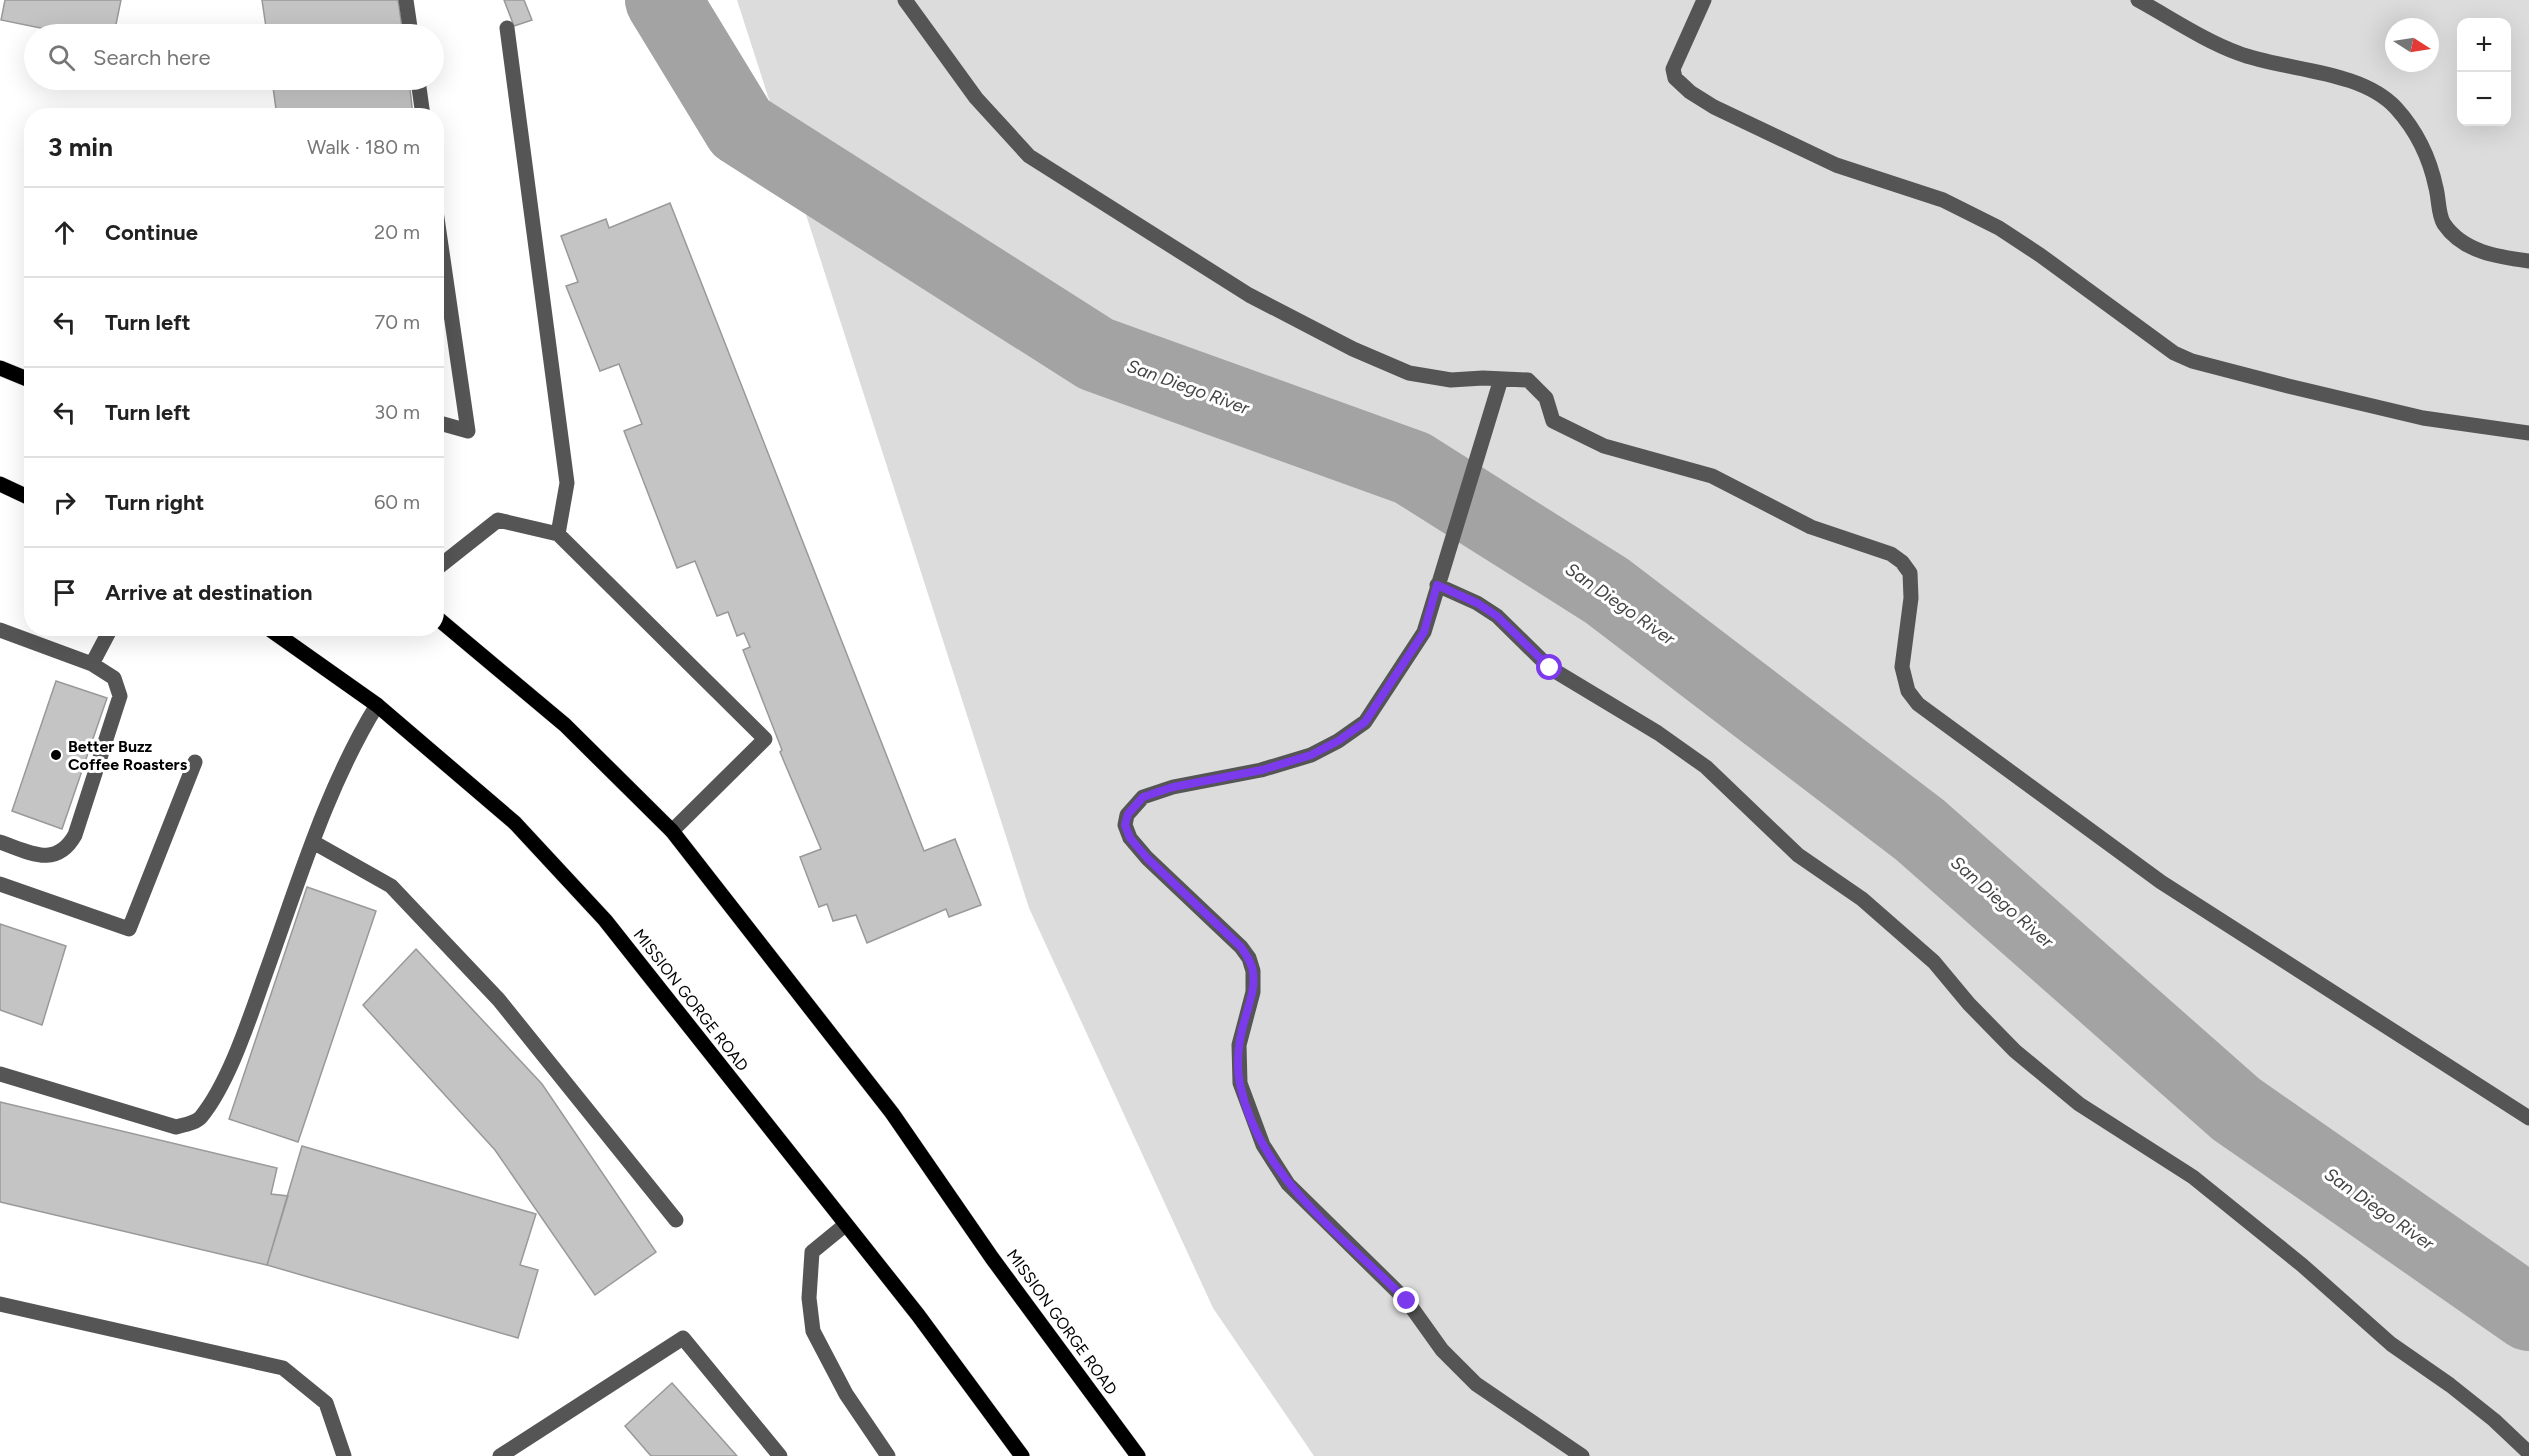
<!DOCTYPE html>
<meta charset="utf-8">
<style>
body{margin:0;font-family:Figtree,sans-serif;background:#f2f2f2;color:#222}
.controls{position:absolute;right:18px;top:18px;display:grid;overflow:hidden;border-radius:12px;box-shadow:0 6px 24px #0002}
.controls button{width:54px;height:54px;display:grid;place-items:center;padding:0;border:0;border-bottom:2px solid #e0e0e0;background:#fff;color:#222;font:30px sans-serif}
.compass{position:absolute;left:2385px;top:18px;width:54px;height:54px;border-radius:50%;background:#fff;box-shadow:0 6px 24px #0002;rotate:102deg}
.stop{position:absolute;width:18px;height:18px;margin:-14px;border:4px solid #7c3aed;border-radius:50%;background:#fff}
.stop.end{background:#7c3aed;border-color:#fff;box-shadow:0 2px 6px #0008}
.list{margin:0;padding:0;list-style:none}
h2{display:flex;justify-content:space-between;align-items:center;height:78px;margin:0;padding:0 24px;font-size:26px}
h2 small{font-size:20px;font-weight:400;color:#767676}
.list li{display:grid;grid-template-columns:39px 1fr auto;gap:18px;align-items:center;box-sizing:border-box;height:90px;padding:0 24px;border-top:2px solid #e0e0e0}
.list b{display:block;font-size:22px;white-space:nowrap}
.list em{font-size:20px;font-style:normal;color:#767676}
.icon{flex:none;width:33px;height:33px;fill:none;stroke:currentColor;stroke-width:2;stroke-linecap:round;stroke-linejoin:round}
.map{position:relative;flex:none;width:2529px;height:1456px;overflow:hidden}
.search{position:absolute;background:#fff;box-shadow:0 6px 24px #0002;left:24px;top:24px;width:420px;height:66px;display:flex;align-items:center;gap:15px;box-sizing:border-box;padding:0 21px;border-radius:33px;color:#767676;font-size:22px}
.panel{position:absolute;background:#fff;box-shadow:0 6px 24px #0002;left:24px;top:108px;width:420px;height:528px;border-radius:24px}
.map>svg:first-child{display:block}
</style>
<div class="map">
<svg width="2529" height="1456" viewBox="0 0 2529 1456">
<rect width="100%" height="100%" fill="#fff"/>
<path fill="#dcdcdc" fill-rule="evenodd" d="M737,0h1792v1456h-1215l-101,-148 -184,-400zM2462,22h44v100h-44zM2394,27h36v36h-36z"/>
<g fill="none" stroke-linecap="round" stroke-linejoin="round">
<path stroke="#a3a3a3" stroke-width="76" d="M663,0l78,128 355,226 316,114 195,123 313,239 316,279 293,204"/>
</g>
<path fill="#c4c4c4" stroke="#999" stroke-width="1.5" d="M5,0h116l-7,34h-44l-69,-14z
M262,0h136l5,34h-136z
M504,0h20l8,20 -18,6z
M272,80h137l4,36h-136z
M670,203l254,648 31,-12 26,66 -32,12 -3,-8 -79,34 -11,-28 -23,6 -6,-17 -8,3 -19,-50 21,-8 -41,-97 2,-2 -39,-100 7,-3 -6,-14 -7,3 -9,-24 -11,4 -22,-55 -18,7 -53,-137 18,-7 -23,-60 -19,7 -34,-85 12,-4 -17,-46 45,-17 3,9z
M436,298l7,54 -7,1z
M56,681l51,17 -45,131 -50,-18z
M307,887l69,24 -78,231 -69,-23z
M0,924l66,22 -24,79 -42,-15z
M416,949l126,135 114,168 -61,43 -100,-145 -132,-145z
M0,1102l277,66 -6,26 17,2 -21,69 -267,-63z
M302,1146l234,68 -16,51 18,5 -20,68 -251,-73z
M672,1383l65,73h-86l-26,-30z"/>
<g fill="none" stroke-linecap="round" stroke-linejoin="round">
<defs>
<path id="major" d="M0,368l32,13
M0,484l32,15
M436,617l129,108 107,106 220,282 100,145 146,198
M268,628l109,77 138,118 90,97 313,395 104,141"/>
</defs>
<use href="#major" stroke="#dbdbdb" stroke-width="16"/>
<path stroke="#555" stroke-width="15" d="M406,0l5,34
M905,0l71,98 53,58 220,139 104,54 56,24 42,7 32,-2 45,2 18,18 7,23 51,25 108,30 99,51 80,27 11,8 8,11 1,25 -9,69 6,24 10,13 243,178 368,236
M1704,0l-31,69 2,9 15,14 24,15 122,58 107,35 56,28 41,27 134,98 18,8 96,25 135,32 106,15
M2138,0c33,18 65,40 100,53 46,18 122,16 158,55 20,22 34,51 40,80 3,11 2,27 8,36 19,28 54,33 85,37
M507,28l60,455 -9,51
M418,80l5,36
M436,211l32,220 -32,-9
M1501,379l-77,253 -59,90 -27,19 -27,14 -50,15 -88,17 -30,10 -16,18 -2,10 5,13 17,20 94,89 8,11 4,13v21l-14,53 1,38 23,62 25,39 119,117 35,49 34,34 106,72
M436,569l62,-49 60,14 207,205 -93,92
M1437,585l40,18 20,13 53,52 108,65 48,34 92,88 64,44 72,63 35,42 46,47 64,53 114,73 109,88 89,79 59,41 44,35 35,33
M0,630l92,34 19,-36
M0,842c29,10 56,27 75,-7l45,-139 -6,-18 -22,-14
M313,842l78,44 108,114 177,220
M0,884l129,45 66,-167
M0,1074l176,53c7,-2 20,-4 25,-10 28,-34 49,-100 64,-142 33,-91 61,-187 112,-270
M845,1225l-33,27 -3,46 4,33 33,63 42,62
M0,1304l283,64 43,35 18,53
M500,1456l183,-118 97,118"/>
<use href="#major" stroke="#000" stroke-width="15"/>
</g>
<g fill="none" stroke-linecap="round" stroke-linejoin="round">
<path stroke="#7c3aed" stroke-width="8" d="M1407,1301c-64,-66 -147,-121 -167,-217 -5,-24 0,-50 7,-72 4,-14 8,-26 6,-40 -1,-10 -7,-17 -12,-25l-94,-89 -17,-20 -5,-13 3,-11 15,-17 30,-10 89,-17 49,-15 27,-14 27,-19 59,-90 13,-47 40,18 20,13 53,52"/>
</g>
<circle fill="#000" stroke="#fff" stroke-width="2" cx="56" cy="755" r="6"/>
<g text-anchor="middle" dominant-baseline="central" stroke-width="6" stroke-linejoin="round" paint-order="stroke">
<g font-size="16" font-weight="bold" fill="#000" stroke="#fff" text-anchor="start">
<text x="68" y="746">Better Buzz<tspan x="68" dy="18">Coffee Roasters</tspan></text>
</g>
<g font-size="16" fill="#000" stroke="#fff">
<text transform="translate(691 1000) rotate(52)">MISSION GORGE ROAD</text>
<text transform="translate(1062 1322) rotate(54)">MISSION GORGE ROAD</text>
</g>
<g font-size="18" font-style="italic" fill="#444" stroke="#fff">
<text transform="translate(1188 387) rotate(20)">San Diego River</text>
<text transform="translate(1620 604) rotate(35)">San Diego River</text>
<text transform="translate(2002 902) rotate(41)">San Diego River</text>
<text transform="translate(2379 1209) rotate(35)">San Diego River</text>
</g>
</g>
</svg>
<div class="controls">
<button>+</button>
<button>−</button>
</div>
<svg class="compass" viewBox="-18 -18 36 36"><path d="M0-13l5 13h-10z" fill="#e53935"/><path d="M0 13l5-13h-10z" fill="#767676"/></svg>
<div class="stop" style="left:1550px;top:668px"></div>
<div class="stop end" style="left:1407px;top:1301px"></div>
<div class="search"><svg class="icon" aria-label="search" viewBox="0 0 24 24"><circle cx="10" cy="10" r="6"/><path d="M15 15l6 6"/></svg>Search here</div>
<section class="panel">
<h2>3 min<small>Walk · 180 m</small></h2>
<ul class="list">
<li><svg class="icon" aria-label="ahead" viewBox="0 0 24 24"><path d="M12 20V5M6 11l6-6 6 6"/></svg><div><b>Continue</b></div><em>20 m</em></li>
<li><svg class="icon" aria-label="left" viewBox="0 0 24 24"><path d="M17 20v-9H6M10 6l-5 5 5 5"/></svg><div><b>Turn left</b></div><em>70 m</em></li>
<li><svg class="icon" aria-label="left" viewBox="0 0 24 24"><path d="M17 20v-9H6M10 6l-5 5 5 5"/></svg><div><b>Turn left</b></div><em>30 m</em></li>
<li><svg class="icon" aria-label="right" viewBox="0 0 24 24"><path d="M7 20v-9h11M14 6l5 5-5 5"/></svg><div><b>Turn right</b></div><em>60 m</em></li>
<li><svg class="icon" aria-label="arrive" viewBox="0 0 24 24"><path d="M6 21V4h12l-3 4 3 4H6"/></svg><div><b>Arrive at destination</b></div></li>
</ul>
</section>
</div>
